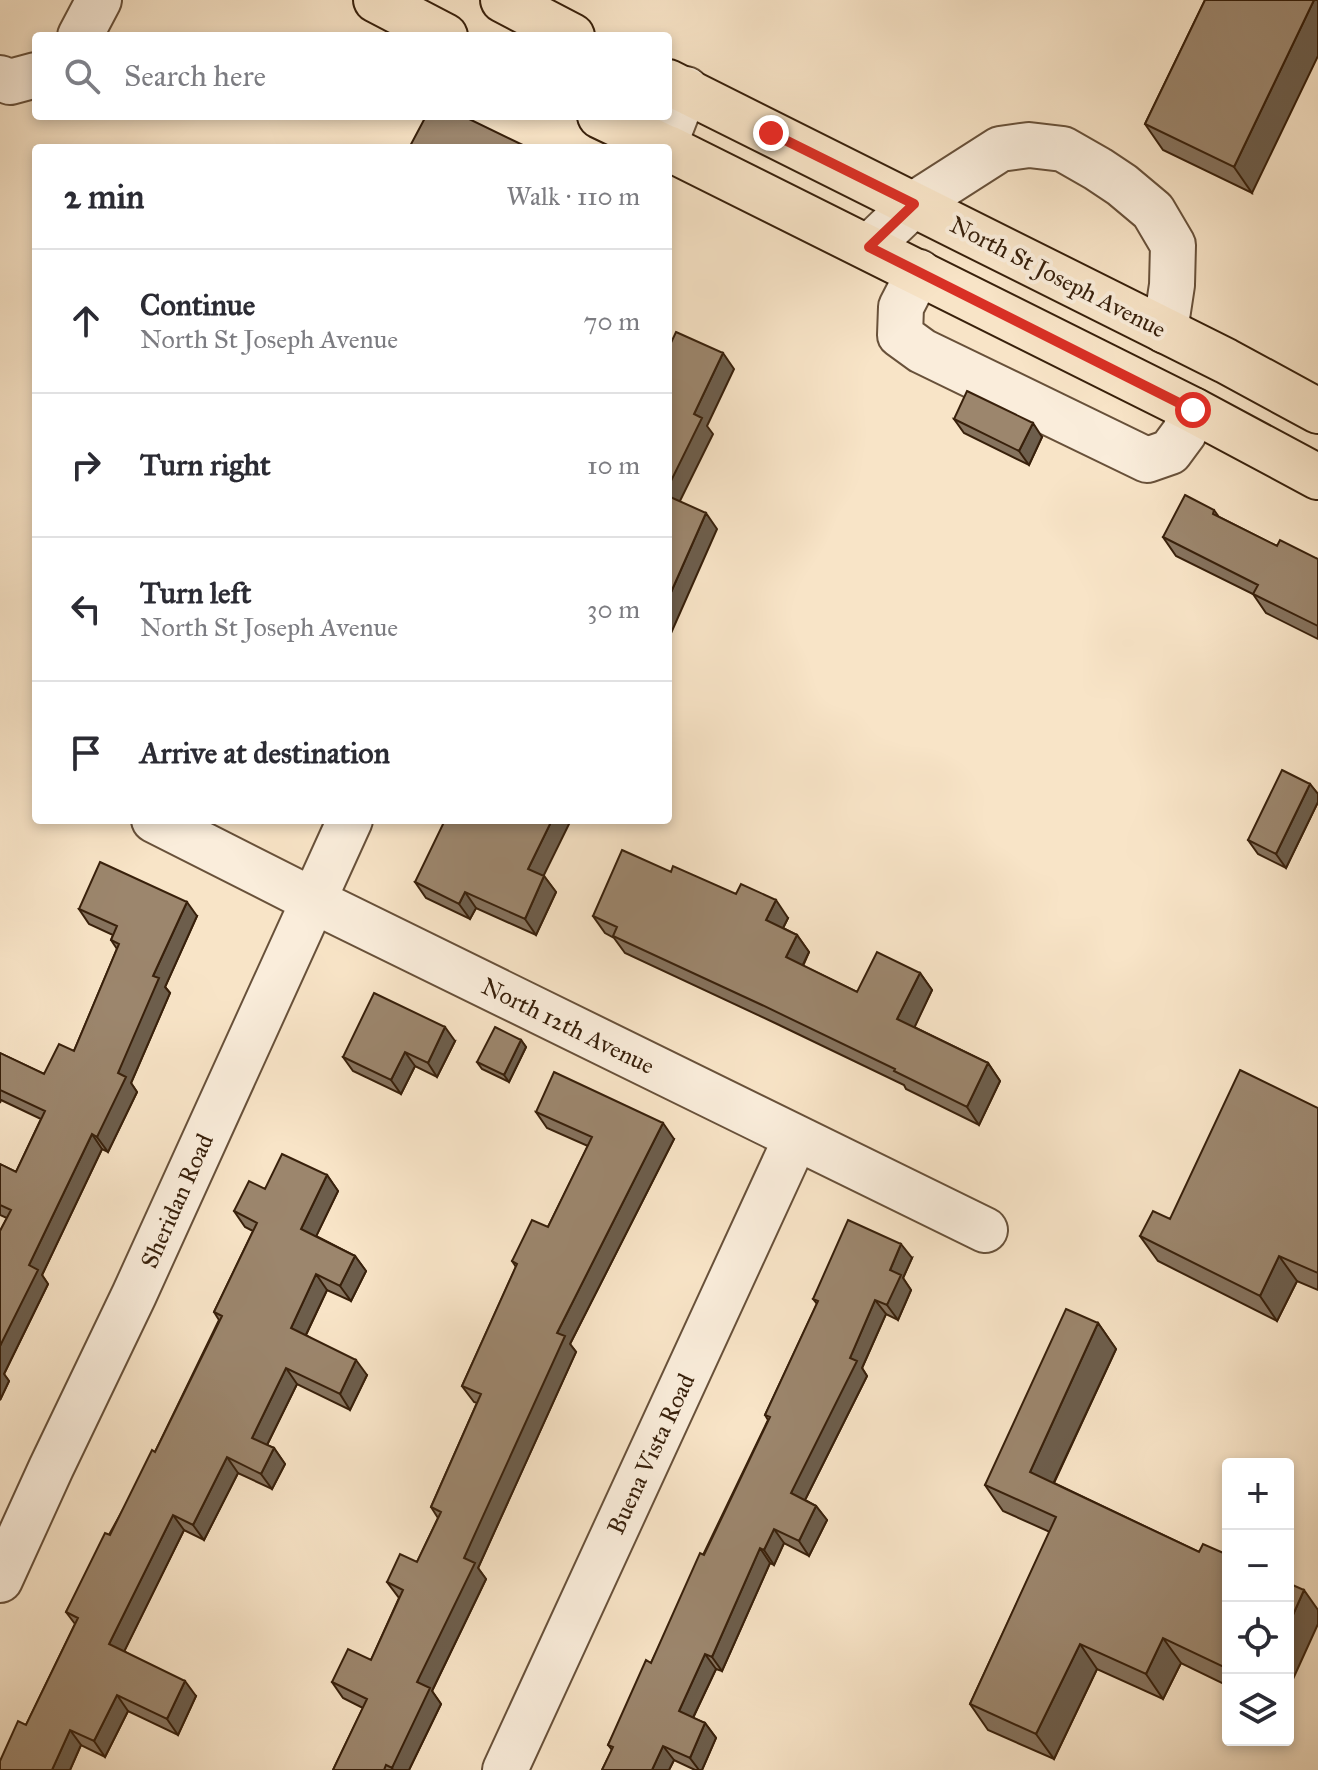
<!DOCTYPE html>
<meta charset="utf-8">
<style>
body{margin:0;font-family:"IM FELL Great Primer",serif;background:#f2f2f3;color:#2b2b33}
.controls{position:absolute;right:24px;bottom:24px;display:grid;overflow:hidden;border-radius:8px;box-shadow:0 4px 12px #0003}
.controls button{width:72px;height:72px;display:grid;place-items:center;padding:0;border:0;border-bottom:2px solid #e1e1e2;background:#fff;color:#2b2b33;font:40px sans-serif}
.stop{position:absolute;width:24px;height:24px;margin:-18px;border:6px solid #d93025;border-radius:50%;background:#fff}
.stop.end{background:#d93025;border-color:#fff;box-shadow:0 2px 8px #0008}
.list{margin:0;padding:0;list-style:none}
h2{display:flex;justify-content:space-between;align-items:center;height:104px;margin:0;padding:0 32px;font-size:34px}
h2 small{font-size:26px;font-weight:400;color:#7c7c81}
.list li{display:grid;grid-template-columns:52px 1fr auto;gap:24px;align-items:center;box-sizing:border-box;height:144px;padding:0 32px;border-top:2px solid #e1e1e2}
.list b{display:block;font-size:30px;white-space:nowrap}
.list p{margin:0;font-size:26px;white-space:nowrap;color:#7c7c81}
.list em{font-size:26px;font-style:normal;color:#7c7c81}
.icon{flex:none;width:44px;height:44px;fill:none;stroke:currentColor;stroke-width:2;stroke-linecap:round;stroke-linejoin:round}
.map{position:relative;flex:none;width:1318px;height:1770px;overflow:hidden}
.search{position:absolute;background:#fff;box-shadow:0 4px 12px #0003;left:32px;top:32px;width:640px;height:88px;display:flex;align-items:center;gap:20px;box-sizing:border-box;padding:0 28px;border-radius:8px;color:#7c7c81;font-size:30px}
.panel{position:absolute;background:#fff;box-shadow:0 4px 12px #0003;left:32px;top:144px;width:640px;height:680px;border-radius:8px}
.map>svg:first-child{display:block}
</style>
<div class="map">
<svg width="1318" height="1770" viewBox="0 0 1318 1770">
<rect width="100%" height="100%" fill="#f8e4c7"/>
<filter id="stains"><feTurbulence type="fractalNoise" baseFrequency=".0025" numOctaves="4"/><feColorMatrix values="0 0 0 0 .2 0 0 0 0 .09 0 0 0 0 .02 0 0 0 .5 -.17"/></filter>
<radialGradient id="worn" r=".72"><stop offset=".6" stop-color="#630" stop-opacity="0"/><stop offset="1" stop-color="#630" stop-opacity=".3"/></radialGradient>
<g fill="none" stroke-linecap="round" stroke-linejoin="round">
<defs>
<path id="minor" d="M80,36l19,-36
M0,78l10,4 26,-7
M663,148l23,-59
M869,247l45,-43 86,-55 29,-4 34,4 35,20 24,16 31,26 20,34 -1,40 -7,46
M919,272l-18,35 -1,28 22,16 225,109 23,-8 14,-19 9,-23
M154,820l158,80 673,330
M0,1580l51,-112 83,-173 216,-475
M505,1770l291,-632"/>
<path id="major" d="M376,0l69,36
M503,0l69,36
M668,82l558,279 92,50
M600,116l67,32
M668,148l525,262 125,67"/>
</defs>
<use href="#minor" stroke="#68513a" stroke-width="48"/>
<use href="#major" stroke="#38200b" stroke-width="48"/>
<use href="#minor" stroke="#faeddb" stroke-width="44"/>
<use href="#major" stroke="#f8e4c7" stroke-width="44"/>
</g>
<path fill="#86735e" stroke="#38200b" stroke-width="2" d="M1205,0l47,193 -89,-43 -18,-26z
M954,419l88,18 -13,28 -65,-32z
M1214,510l5,7 58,29 41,13v80l-52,-26 -13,-19 -77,-38 -13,-19z
M1310,784l8,10v8l-32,66 -28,-14 -10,-14z
M671,872l117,46 -5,10 14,7 12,17 -6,14 54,26 63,-19 12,17 -18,37 74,36 12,18 -21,44 -73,-36 -2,-4 -129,-62 -150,-70 -11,-15 -9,-5 -12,-17z
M544,876l12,16 -20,43 -60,-27 -6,11 -44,-21 -11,-16z
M79,909l118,7 -32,71 5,6 -39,90 6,9 -29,60 -6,-3 -60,126 6,9 -44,90 5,7 -9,19v-169l7,-13 -7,-3v-51l16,8 25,-53 -40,-19 -1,3v-50l44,21 30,-23 43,-102 -6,-9 2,-5 -24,-11z
M521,1040l5,7 -17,35 -27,-13 -5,-7z
M455,1041l-18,36 -22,-11 -14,28 -48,-23 -10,-14z
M1318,1108v182l-21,-9 -20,40 -119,-60 -18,-25 30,-17z
M536,1112l138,27 -104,205 6,8 -98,216 8,11 -54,112 9,13 -32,66h-76l30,-62 -20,-10 -11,-16 39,-22 28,-62 -12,-16 30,-20 21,-44 -7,-11 46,-104 -3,-1 -12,-16 54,-119 -4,-6 36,-34 40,-81 -41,-18z
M327,1175l11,16 -22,45 39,20 11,15 -15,30 -24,-11 -21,45 61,40 -17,35 -53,-26 -30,61 7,3 11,16 -13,25 -34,-16 -34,67 -20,-10 -60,121 72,45 -18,39 -50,-24 -23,46 -24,-12 -11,25h-70l26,-45 49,-101 -9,-12 89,-160 64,-132 -5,-8 39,-81 -8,-4 -11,-16 31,-22z
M912,1258l-9,20 8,12 -13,30 -12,-6 -24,54 5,8 -62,124 11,6 11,14 -18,36 -25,-13 -10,22 -4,-2 -48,108 -6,-2 -23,49 12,5 11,15 -14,32h-7l-21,-10 -5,10h-67l10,-20 -4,-5 43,-82 117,-243 -3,-5 52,-111 -4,-5z
M1098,1323l18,26 -62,134 145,69 29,3v131l-47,-23 -18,36 -66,-30 -43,90 -66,-29 -18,-26 80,-172 -47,-21 -18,-26z"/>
<path fill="#6d5e4c" stroke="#38200b" stroke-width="2" d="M1314,0h4v56l-66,137 -18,-26z
M723,353l11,16 -27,57 6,8 -38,77 -7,-11v-13l26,-73z
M1033,423l9,14 -13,28 -10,-14z
M706,513l11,16 -49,111v-41z
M1310,784l8,10v8l-32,66 -10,-14z
M552,820h19l-32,65 -11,-16z
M544,876l12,16 -20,43 -11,-16z
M465,892l11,16 -6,11 -11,-15z
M776,900l12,18 -10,20 -12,-18z
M187,902l10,14 -32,71 5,6 -39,90 6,9 -29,60 -11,-15 21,-64 35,-97z
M797,935l12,17 -11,23 -12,-18z
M920,973l12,17 -22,47 -13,-18z
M445,1027l10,14 -18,36 -9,-14z
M521,1040l5,7 -17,35 -5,-7z
M405,1052l10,14 -14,28 -10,-14z
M988,1063l12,18 -21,44 -12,-18z
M663,1123l11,16 -104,205 6,8 -98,216 8,11 -54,112 9,13 -32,66h-16l-1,-2 25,-86 47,-124 93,-225z
M92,1134l10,15 -60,126 6,9 -44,90 5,7 -9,19v-54l29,-81z
M327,1175l11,16 -26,54 -11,-16z
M901,1244l11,14 -9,20 8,12 -13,30 -11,-15 3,-35z
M355,1256l11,15 -15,30 -11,-15z
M1279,1256l18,25 -20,40 -17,-25z
M316,1274l11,16 -25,53 -11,-15z
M875,1300l11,14 -24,54 5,8 -66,132 -10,-15z
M1098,1323l18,26 -69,148 -17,-25z
M356,1360l11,15 -17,35 -10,-16z
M286,1368l11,16 -34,69 -11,-15z
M274,1448l11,16 -13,25 -11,-15z
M227,1457l11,16 -34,67 -11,-15z
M816,1506l11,14 -18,36 -10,-15z
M173,1515l11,15 -64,130 -11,-16z
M774,1529l10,14 -10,22 -10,-15z
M760,1548l10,15 -48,108 -10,-14z
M1304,1590l14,20v14l-30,66v-64z
M1163,1638l18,25 -18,36 -17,-25z
M1080,1644l17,25 -43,90 -18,-25z
M705,1654l11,15 -27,57 -10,-15z
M185,1681l11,15 -18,39 -11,-16z
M117,1695l11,16 -23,46 -11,-16z
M705,1723l11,15 -14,32h-3l-9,-12z
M70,1730l11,15 -11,25h-18z
M663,1746l11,14 -5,10h-17z"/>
<path fill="#9c866d" stroke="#38200b" stroke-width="2" d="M1205,0h109l-80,167 -89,-43z
M426,116h37l66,32h-120z
M676,332l47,21 -29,61 8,4 -34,69v-138z
M967,391l66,32 -14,28 -65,-32z
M1185,495l29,15 -1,4 64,32 3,-6 38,19v67l-65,-32 5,-9 -95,-48z
M668,496l38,17 -38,86z
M1282,770l28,14 -34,70 -28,-14z
M445,820h107l-24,49 16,7 -19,43 -60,-27 -6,12 -44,-22z
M622,850l49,22 2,-6 63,28 5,-10 35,16 -10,20 31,15 -11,22 71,35 20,-40 43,21 -23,46 91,44 -21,44 -73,-36 1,-2 -133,-64 -149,-69 4,-9 -24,-11z
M100,862l87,40 -34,74 6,2 -41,95 8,4 -29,60 -5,-3 -63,131 9,5 -38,76v-115l11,-21 -11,-5v-41l16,8 29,-61 -45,-21v-37l44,21 15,-30 15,7 45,-107 -8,-4 6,-14 -38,-17z
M374,993l71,34 -17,36 -23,-11 -14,28 -48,-23z
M495,1027l26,13 -17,35 -27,-13z
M1240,1070l78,38v165l-39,-17 -19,40 -120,-60 13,-25 17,8z
M554,1072l109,51 -106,210 8,3 -101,222 11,5 -58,119 13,6 -38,80 -6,-3 -2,5h-51l34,-71 -35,-17 16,-33 23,11 32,-70 -16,-8 13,-28 17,8 24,-50 -10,-5 50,-113 -19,-8 55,-122 -5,-3 20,-41 16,7 44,-90 -56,-25z
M282,1154l45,21 -26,54 54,27 -15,30 -24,-12 -25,54 65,32 -16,34 -54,-26 -34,70 22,10 -13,26 -34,-17 -34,68 -20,-10 -64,129 76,37 -18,38 -50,-24 -23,46 -24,-11 -18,40h-52v-9l18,-40 8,4 52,-107 -12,-6 39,-79 5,2 42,-85 3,2 67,-136 -8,-4 43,-89 -23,-12 15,-30 16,8z
M848,1220l53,24 -11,26 11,5 -14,30 -12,-5 -25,58 7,3 -66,132 25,13 -17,35 -25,-12 -10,21 -4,-2 -48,109 -7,-3 -26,57 26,12 -15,35 -27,-12 -11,24h-50l11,-23 -5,-2 38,-85 5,3 49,-110 4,2 66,-138 -5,-2 53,-114 -5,-2z
M1066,1309l32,14 -68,149 169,80 4,-8 25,11v114l-65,-31 -17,36 -66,-30 -44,90 -66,-30 86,-187 -71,-32z
M1288,1583l16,7 -16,36z"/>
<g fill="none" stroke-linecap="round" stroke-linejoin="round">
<path stroke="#d93025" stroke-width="10" d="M771,133l143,71 -45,43 324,163"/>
</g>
<g text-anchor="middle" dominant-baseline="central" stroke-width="8" stroke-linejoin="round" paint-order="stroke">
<g font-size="24" fill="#38200b" stroke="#faeddb">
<text transform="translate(1058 277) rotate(27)">North St Joseph Avenue</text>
<text transform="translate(568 1026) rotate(26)">North 12th Avenue</text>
<text transform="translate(177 1201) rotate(-66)">Sheridan Road</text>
<text transform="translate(651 1454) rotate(-65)">Buena Vista Road</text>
</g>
</g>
<rect width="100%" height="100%" filter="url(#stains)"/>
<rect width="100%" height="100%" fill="url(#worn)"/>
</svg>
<div class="controls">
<button>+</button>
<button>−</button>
<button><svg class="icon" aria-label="locate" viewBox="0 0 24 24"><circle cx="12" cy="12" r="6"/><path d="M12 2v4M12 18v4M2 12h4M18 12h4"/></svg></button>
<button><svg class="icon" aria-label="layers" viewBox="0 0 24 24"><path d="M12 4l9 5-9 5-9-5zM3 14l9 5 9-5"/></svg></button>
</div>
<div class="stop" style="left:1193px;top:410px"></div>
<div class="stop end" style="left:771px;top:133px"></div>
<div class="search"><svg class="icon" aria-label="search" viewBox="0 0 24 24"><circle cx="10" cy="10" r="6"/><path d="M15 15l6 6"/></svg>Search here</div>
<section class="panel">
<h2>2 min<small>Walk · 110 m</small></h2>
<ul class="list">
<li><svg class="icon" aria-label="ahead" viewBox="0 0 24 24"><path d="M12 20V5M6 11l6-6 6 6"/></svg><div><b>Continue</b><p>North St Joseph Avenue</p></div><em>70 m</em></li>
<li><svg class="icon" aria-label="right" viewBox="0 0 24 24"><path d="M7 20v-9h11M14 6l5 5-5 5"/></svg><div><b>Turn right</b></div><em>10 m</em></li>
<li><svg class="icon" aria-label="left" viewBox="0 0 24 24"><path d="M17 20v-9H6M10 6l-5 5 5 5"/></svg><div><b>Turn left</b><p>North St Joseph Avenue</p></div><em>30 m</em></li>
<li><svg class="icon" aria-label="arrive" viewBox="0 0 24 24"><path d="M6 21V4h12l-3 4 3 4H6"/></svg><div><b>Arrive at destination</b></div></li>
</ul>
</section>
</div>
